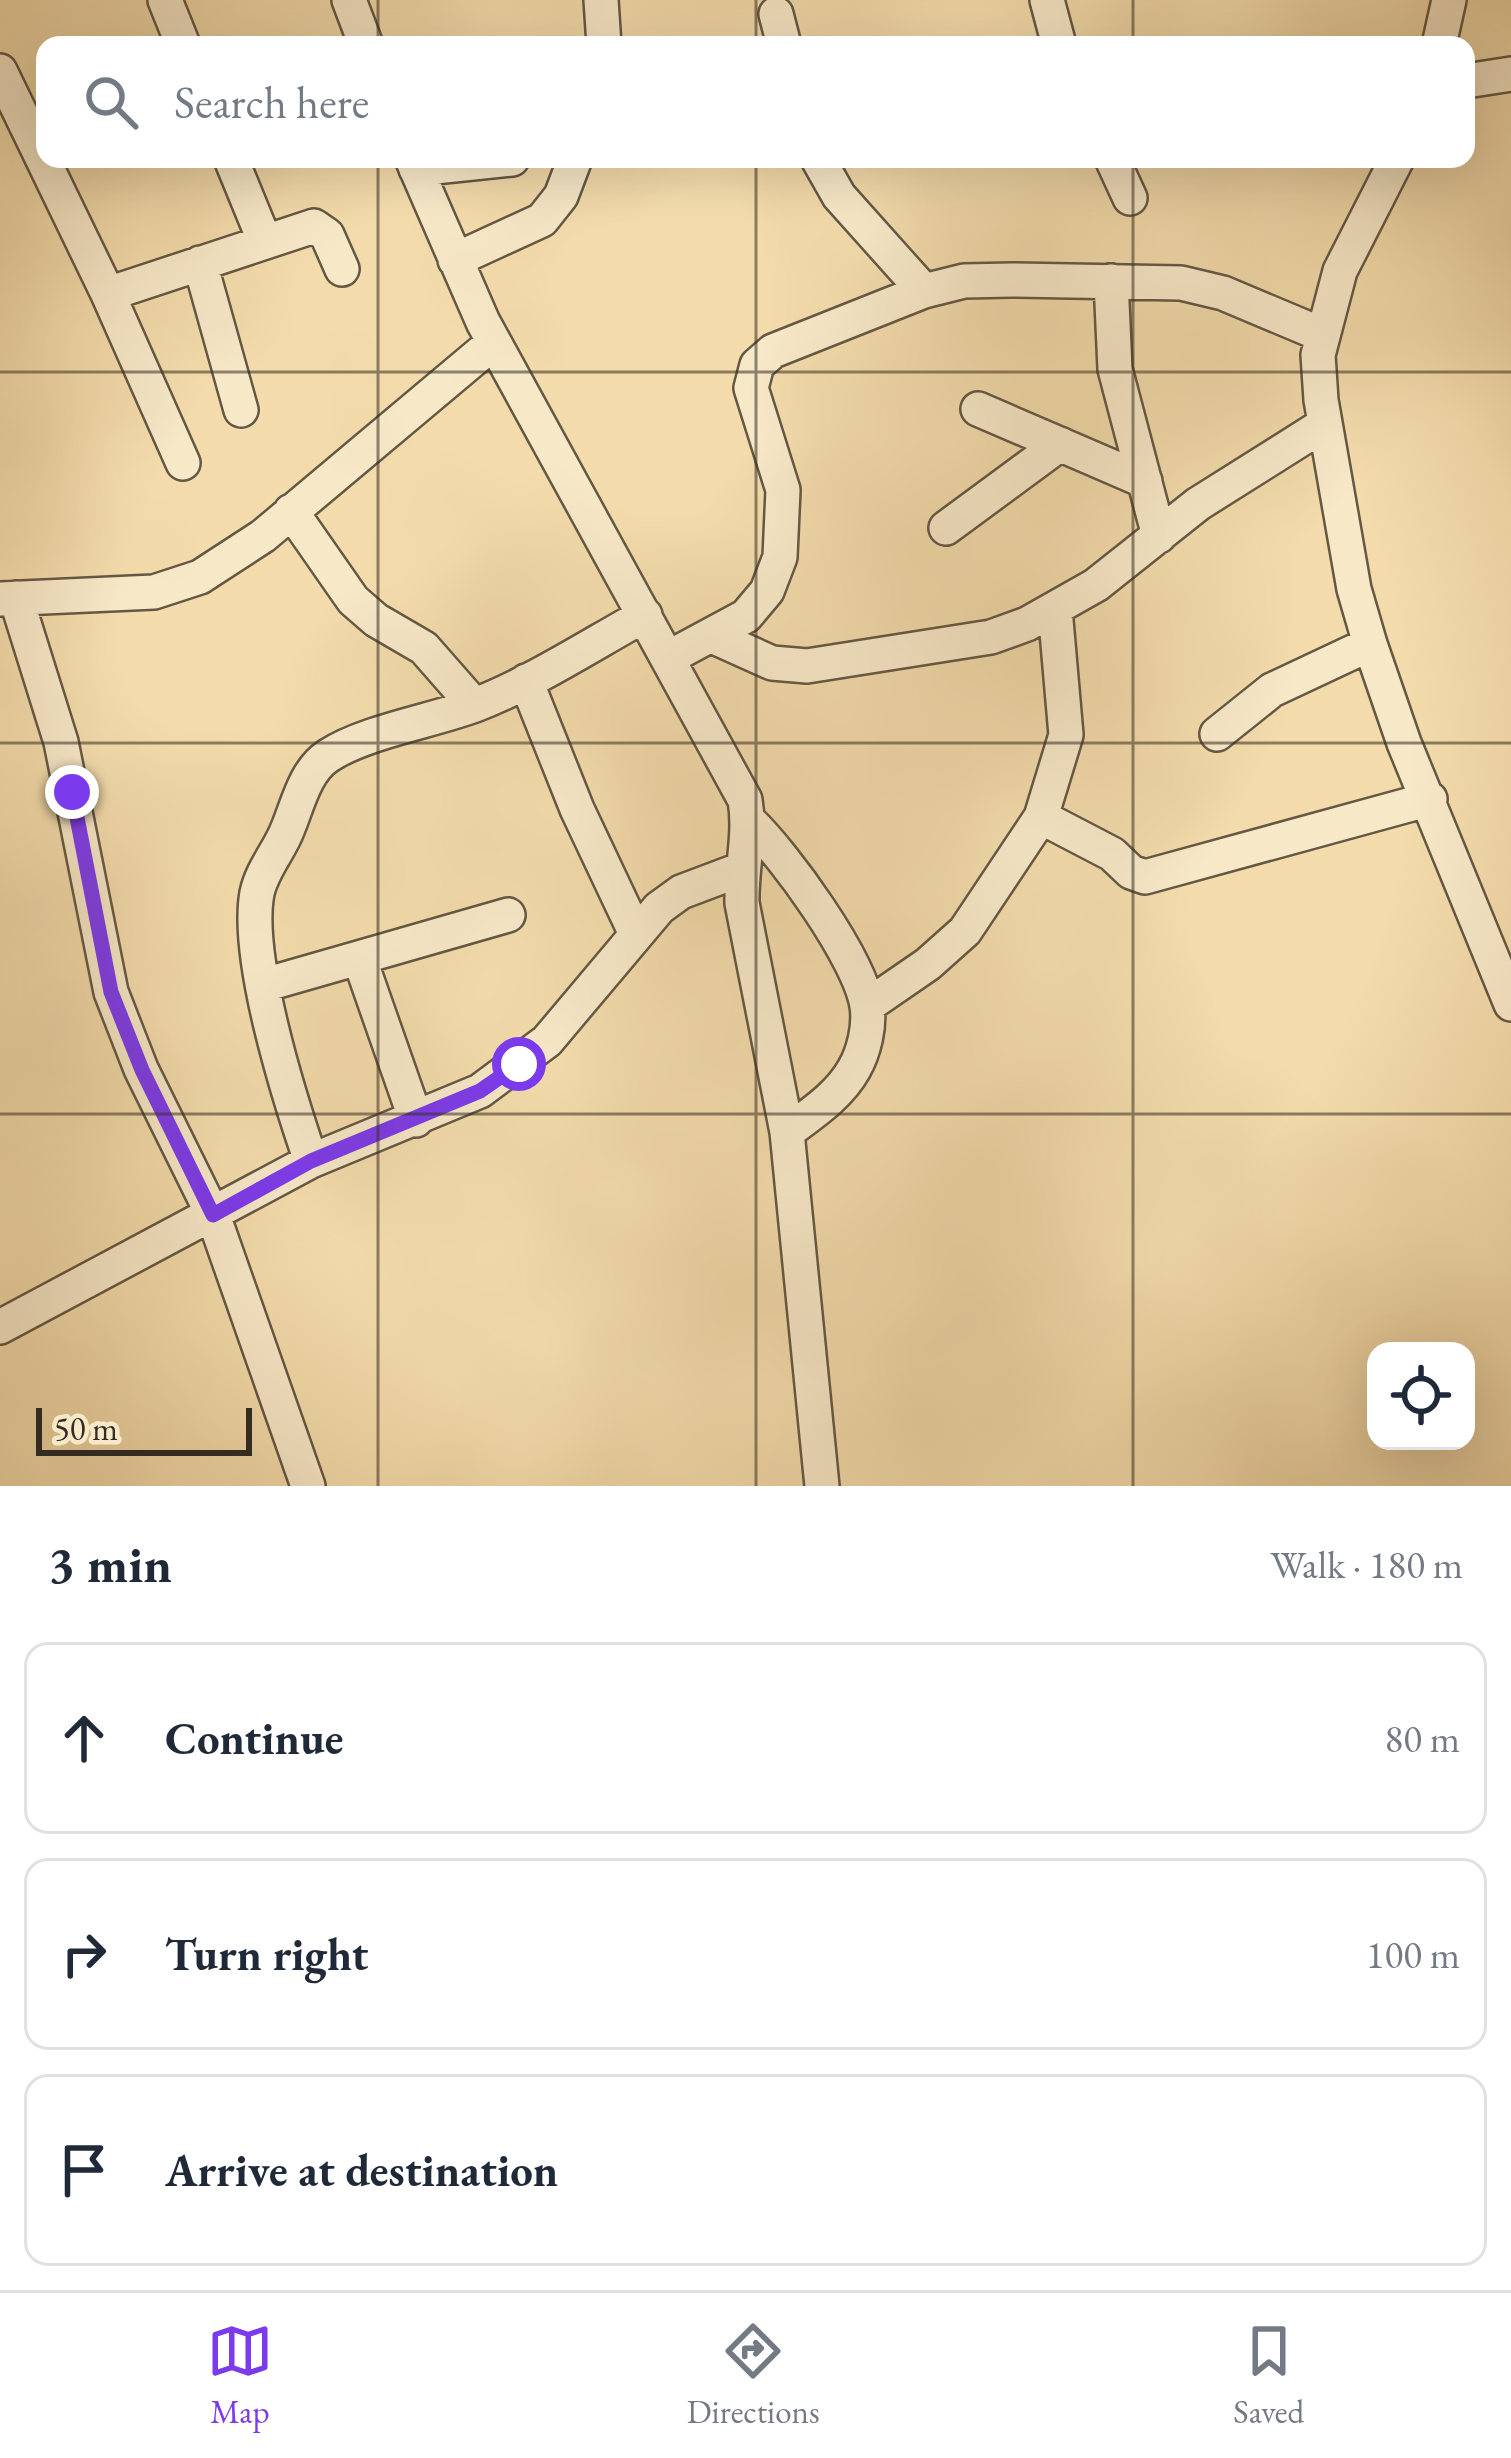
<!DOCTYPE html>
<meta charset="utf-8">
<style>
body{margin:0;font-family:"EB Garamond",serif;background:#f6f6f7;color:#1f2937}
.controls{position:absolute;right:36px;bottom:36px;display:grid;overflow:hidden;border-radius:24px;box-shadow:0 12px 48px #0002}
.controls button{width:108px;height:108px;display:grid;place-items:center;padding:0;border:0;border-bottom:3px solid #e0e1e3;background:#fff;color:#1f2937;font:60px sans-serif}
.scale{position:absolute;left:36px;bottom:30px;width:216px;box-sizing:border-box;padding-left:12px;border:6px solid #352c21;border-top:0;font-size:33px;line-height:42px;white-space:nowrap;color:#352c21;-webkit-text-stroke:9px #f7e8c8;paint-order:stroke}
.stop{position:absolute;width:36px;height:36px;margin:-27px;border:9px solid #7c3aed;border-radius:50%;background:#fff}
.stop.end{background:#7c3aed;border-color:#fff;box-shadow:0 3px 12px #0008}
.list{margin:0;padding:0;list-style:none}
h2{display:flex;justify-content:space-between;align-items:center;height:156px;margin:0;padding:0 48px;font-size:51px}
h2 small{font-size:39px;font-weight:400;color:#747a83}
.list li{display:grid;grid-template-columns:78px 1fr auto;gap:36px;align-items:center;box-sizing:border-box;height:192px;margin:0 24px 24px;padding:0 24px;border:3px solid #e0e1e3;border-radius:24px}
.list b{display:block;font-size:45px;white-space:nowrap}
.list em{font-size:39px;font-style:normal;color:#747a83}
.icon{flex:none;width:66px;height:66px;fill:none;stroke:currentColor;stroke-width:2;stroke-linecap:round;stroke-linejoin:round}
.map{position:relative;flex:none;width:1511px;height:1486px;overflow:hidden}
.search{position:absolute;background:#fff;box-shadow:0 12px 48px #0002;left:36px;right:36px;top:36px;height:132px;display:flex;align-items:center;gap:30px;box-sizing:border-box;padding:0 42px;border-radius:24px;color:#747a83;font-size:45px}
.sheet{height:804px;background:#fff}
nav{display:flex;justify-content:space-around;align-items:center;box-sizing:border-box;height:168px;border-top:3px solid #e0e1e3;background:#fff;font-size:33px;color:#747a83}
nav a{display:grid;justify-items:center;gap:6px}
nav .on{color:#7c3aed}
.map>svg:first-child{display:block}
</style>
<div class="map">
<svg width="1511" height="1486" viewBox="0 0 1511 1486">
<rect width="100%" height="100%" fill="#f3dbab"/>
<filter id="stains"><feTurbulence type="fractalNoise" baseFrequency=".00167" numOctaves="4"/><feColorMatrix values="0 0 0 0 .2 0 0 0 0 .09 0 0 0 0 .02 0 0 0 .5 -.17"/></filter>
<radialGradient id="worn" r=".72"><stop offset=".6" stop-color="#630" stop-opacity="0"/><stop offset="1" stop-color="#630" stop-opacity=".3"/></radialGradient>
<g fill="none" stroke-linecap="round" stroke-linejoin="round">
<defs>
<path id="minor" d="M165,0l18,45
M349,0l17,45
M601,0l3,45
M1047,0l12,45
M776,14l8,31
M1439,45l10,-45
M0,71l108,223 75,169
M1466,81l45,-7
M231,159l34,83
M412,159l71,163 262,478c6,34 -4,68 -3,103l45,229 35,354
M818,159l21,37 85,95
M1112,159l18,39
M1397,159l-57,112 -22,84 3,45 33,189 16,55 34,99 107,261
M416,169l96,-10
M455,260l87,-40 19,-24 14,-37
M200,263l41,147
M1111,281l4,88 44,167
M108,294l206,-68 13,9 15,34
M978,409l167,72
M291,511l62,89 23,20 48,28 50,57
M946,528l114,-84
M16,598l45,144 50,250 30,77 72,146 95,271
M0,599l154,-7 46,-15 63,-41 231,-194
M714,637l58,26 35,3 184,-29 36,-13 69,-39 102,-81 127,-80
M668,658l78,-42 21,-25 13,-34 3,-67 -32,-102 6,-23 16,-14 151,-60 40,-10 48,-1 169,3 42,10 100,42
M526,681l51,128 59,125
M1217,734l55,-44 98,-46
M1041,817l71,37 19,18 14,5 285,-78
M749,821c35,33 111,138 118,185 3,20 -3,46 -13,63 -15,27 -43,45 -67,63
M360,960l56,160
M264,985l244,-70
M867,1006l61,-42 37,-33 76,-114 25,-82 -11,-126
M311,1161c-22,-64 -66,-204 -54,-268 5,-24 23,-43 31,-65 10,-24 17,-57 40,-72 36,-24 104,-35 147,-51 59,-23 114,-59 170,-90
M0,1327l311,-166 169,-70 67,-50 112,-133 22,-16 61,-23"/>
</defs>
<use href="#minor" stroke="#645844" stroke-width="38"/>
<use href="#minor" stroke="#f7e8c8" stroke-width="33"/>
</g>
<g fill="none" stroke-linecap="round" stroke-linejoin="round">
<path stroke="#7c3aed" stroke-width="15" d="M72,792l39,200 31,78 71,145 98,-54 169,-70 39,-27"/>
</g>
<path fill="none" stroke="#352c21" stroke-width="3" stroke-opacity="0.55" d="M378,0v45M756,0v45M1133,0v45M378,159v1327M756,159v1327M1133,159v1327M0,372h1511M0,743h1511M0,1114h1511"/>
<rect width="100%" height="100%" filter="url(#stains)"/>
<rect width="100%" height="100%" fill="url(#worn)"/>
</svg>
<div class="controls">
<button><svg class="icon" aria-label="locate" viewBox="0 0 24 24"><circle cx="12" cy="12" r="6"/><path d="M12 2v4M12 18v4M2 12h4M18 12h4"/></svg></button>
</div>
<div class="scale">50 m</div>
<div class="stop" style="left:519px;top:1064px"></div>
<div class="stop end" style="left:72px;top:792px"></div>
<div class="search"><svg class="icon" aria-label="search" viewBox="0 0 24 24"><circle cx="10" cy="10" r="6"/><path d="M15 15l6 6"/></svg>Search here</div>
</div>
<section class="sheet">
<h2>3 min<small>Walk · 180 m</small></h2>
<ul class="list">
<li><svg class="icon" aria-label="ahead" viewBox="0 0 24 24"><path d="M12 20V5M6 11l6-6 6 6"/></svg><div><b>Continue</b></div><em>80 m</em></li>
<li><svg class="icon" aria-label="right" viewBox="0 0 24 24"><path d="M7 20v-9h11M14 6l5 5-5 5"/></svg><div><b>Turn right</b></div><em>100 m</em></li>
<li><svg class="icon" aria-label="arrive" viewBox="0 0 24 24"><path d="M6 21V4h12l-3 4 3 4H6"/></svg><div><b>Arrive at destination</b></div></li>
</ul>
</section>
<nav>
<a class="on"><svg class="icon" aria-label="map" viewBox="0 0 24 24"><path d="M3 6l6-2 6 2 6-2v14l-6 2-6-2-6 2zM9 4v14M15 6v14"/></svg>Map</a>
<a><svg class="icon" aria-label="directions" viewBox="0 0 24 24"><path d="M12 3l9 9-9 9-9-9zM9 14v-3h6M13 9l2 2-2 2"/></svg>Directions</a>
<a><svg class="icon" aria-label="saved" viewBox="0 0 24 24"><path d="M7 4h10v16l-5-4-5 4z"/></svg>Saved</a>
</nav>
